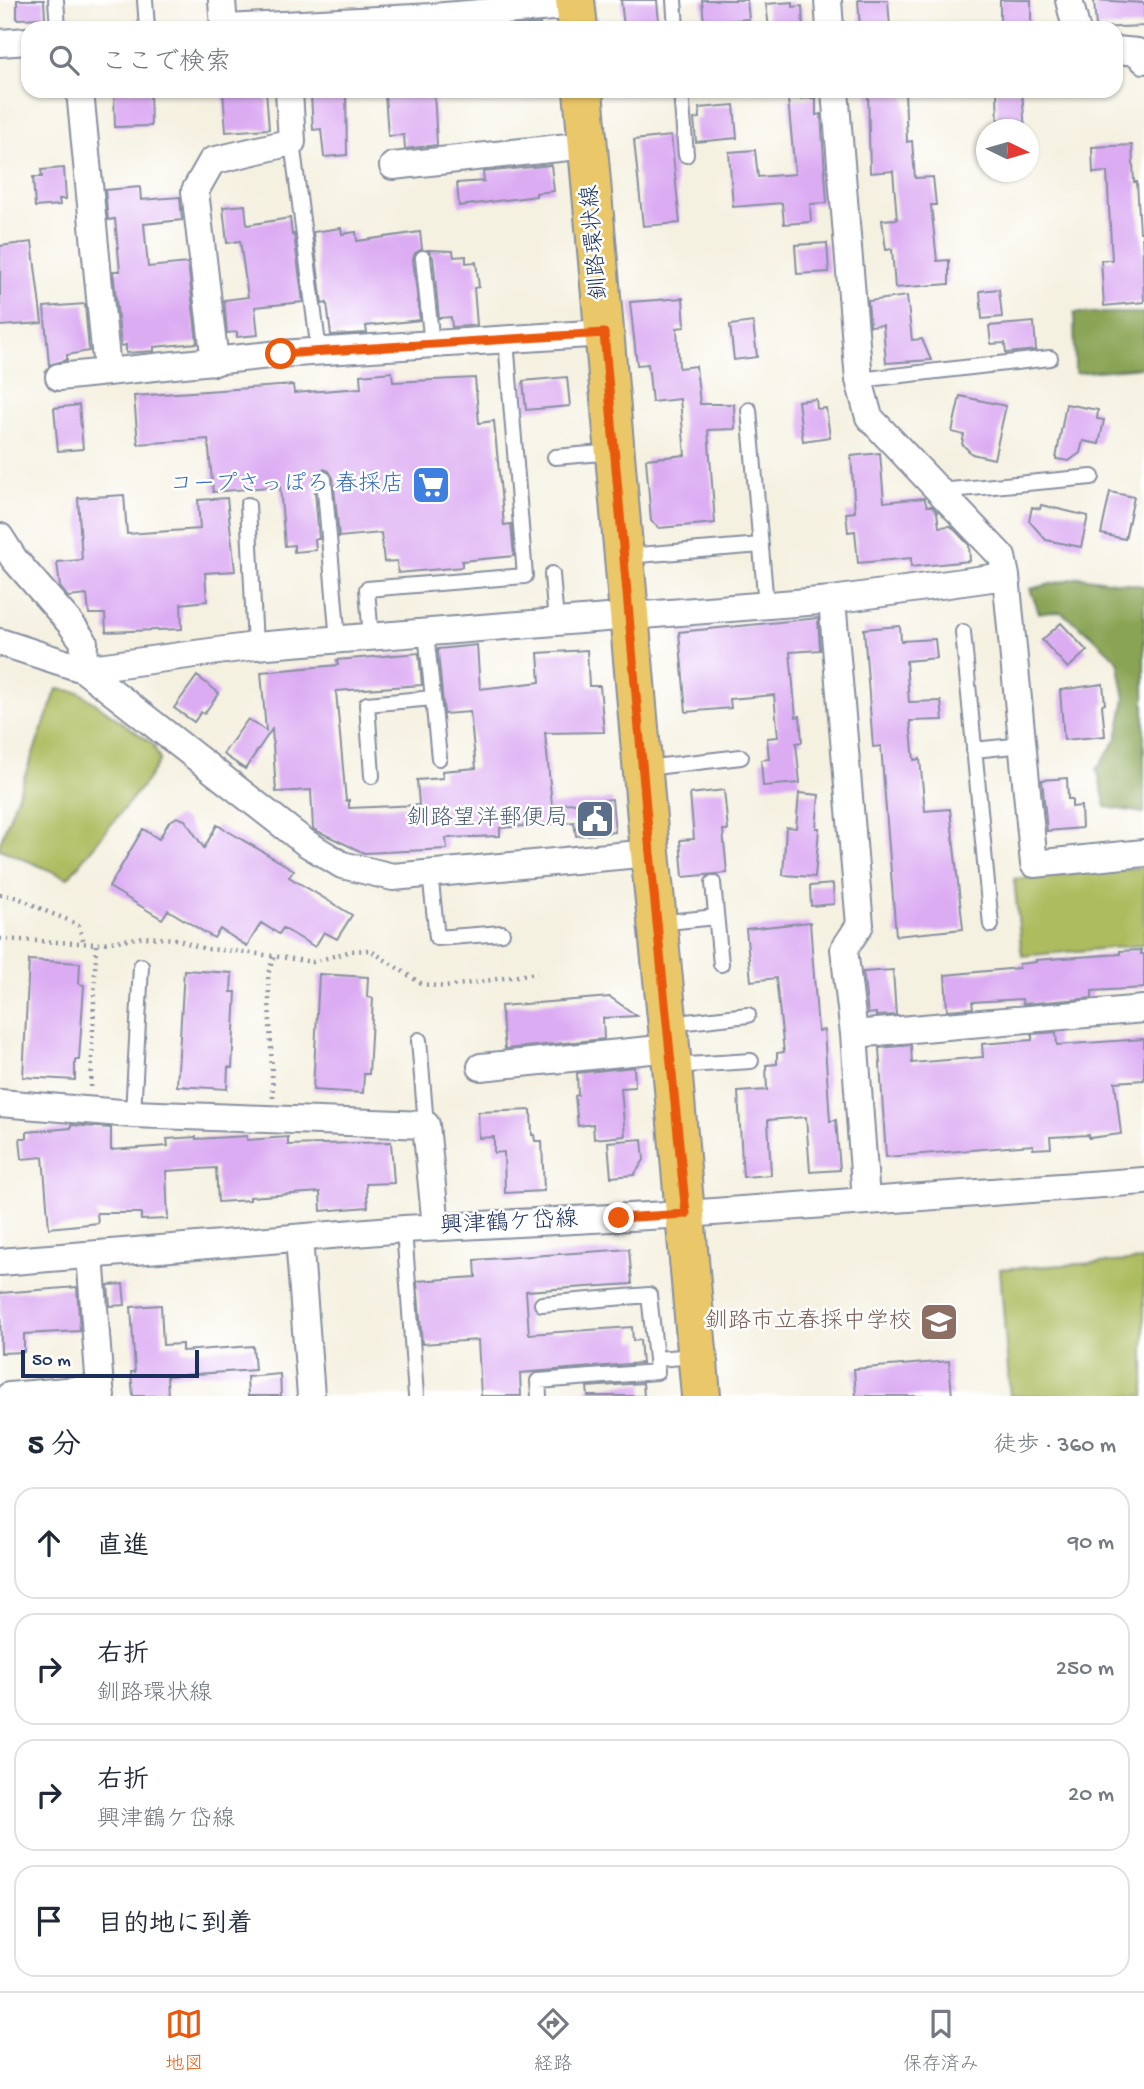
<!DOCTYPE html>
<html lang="ja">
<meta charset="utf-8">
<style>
body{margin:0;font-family:"Gochi Hand","Klee One",sans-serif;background:#f2f2f3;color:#1f2937}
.compass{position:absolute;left:976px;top:119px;width:63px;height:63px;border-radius:50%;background:#fff;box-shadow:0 2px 5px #0004;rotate:95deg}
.scale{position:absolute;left:21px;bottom:18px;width:178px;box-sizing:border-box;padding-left:7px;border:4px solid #1b2f5e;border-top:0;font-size:19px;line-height:24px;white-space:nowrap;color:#1b2f5e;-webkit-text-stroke:5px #fff;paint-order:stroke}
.stop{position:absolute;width:21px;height:21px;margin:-16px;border:5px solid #ea580c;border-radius:50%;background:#fff}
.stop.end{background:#ea580c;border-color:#fff;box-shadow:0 2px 7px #0008}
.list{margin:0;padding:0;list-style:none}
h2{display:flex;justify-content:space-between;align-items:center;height:91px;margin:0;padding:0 28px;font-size:30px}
h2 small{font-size:23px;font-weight:400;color:#747a83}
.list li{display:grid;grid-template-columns:46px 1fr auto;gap:21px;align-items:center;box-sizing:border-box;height:112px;margin:0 14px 14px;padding:0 14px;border:2px solid #e0e1e3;border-radius:21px}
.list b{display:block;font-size:26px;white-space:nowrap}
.list p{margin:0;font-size:23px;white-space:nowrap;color:#747a83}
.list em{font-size:23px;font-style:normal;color:#747a83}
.icon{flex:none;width:38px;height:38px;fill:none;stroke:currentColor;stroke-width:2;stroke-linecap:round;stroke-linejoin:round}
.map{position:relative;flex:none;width:1144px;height:1396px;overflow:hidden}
.search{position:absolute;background:#fff;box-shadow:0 2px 5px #0004;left:21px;right:21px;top:21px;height:77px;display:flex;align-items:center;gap:18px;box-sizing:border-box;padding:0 24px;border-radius:21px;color:#747a83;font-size:26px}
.sheet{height:595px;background:#fff}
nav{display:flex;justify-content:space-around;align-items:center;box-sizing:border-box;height:98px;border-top:2px solid #e0e1e3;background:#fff;font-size:19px;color:#747a83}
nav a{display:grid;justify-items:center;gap:4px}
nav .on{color:#ea580c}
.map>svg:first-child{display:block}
</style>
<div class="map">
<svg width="1144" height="1396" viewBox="0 0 1144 1396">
<rect width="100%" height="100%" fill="#fff"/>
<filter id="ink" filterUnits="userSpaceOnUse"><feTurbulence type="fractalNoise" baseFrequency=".0143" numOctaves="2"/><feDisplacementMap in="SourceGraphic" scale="14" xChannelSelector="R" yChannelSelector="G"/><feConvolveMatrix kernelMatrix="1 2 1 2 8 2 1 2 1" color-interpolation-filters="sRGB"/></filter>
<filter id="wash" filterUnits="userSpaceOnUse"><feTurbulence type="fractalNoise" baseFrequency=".00686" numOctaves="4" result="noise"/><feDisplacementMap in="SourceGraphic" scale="28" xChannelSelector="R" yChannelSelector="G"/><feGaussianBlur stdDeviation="1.57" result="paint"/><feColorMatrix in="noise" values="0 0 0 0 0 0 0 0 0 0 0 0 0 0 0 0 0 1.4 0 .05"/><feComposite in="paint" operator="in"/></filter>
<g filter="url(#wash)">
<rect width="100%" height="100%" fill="#f5f1e1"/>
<path fill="#adbc5e" stroke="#64765e" stroke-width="2" d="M57,689l22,3 74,52 7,16 -13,20 -79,98 -68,-29v-6z
M1144,867v78l-122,11 -8,-77z
M1144,1260v136h-134l-10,-127z"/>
<path fill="#8aa455" stroke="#526a5a" stroke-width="2" d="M1074,313h70v54l-69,6z
M1080,577l64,9v227l-38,-6 -9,-38 20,-31 8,-39 -7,-38 -27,-26 -30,-23 -22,1 -9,-24z"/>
<g id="blocks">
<path fill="#dcacf3" d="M17,0h27l1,18 -28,1z
M621,0h36l2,23 -35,4z
M702,0h45l2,19 -45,4z
M858,0h30l2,28h-30z
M1000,0h31v28h-31z
M1094,0l50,3v23l-48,2z
M793,2v5l9,-1 1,21 -34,1 -3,-24z
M540,24v4h-34v-1z
M114,91h36l1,35 -36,1z
M223,91h43l3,38 -43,3z
M434,91l3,54 -32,4 -1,-14 -16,1 -3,-42z
M868,91h37l2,51 5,-1 3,37 18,-1 3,28h-5l6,56 12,-1v24l-54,4 -3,-39 -6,1 -4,-30 15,-1 -4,-48 -23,2z
M997,91h25l3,39h-27z
M346,93l1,62 -23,2 -3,-28 -8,1 -2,-35z
M816,98v17l5,-1 6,89 -17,1 1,18 -27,2 -2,-21 -49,4 -4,-55 26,-2 3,27 37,-3 -7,-75z
M734,105l3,33 -41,4 -2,-23 6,-1 -1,-10z
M671,136l9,87 -37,3 -9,-86z
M1132,145l2,37h3l3,50h2l2,70 -40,4 -3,-46h11l-5,-88 -14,1 -1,-26z
M551,165l3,26 -18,2v3l-77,10 -2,-23 27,-2 -1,-9z
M64,168l2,31h-7l1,6 -25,2 -2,-30h9l-1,-7z
M140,187l1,13 39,-3 2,23 -38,4 4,43 40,-4 9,80 -43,4v4l-28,2v-8l-5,1 -8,-75h7l-5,-52 -7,1 -3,-30z
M245,205l2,20 43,-7 2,17 2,-1 9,68 -48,5 3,28 -21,2v-5l-10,1 -3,-33 24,-3 -8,-56 -13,2 -4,-36z
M341,228l1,6 14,-2 1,9 63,-9 2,17 -7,4 -2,6 7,61 -54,6 1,7 -36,2 -4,-32 -5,1 -9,-72z
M32,242l10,81 -42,3v-80z
M827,243l2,29 -32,2 -2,-29z
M428,250l25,1 1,6 12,-1v7l10,-1 3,25 -5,1 3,37 -25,2 -1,-10 -12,1 -6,-61z
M999,289l3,28 -20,2 -2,-28z
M907,296l5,44 10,-1 9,21 -45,3 -3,-38 -13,1 -2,-25z
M683,298l2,29 -8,1 2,40 17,-2 4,38h34l1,25 -27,1 7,93 -56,5 -8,-7 -5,-62 39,-4 -5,-56 -28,3 -4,-38 -11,1 -7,-63z
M85,304l4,47 -22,4v5l-18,5 -5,-58z
M753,322l4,35 -23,3 -4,-35z
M1034,322l2,28 -30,3 -1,-10 -14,1 -2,-18z
M392,372l1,10 82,-4 4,45 15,-2 10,104 7,-1 3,32 -52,5v6l-64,6 -1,-12 -13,1 -3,-29 -42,4 -6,-59 -4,-7 -5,-2 -6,3 -4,7 5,60h-4l1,11 -22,2v-7l-9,1 -5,-60 -67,6 -5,-53 -70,5 -4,-48 159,-11 1,8 67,-5 -1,-13z
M567,377l3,29 -44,4 -3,-29z
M960,396l46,10 -12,53 -22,-5 -10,-10 2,-9 -12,-3z
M816,399l1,10 9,-1 4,29 -27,4 -5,-40z
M1066,404l32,6 -1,9 7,1 -5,24 -16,-3 -3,12 -11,8 -13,-2z
M79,405l4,44 -25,2 -4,-43z
M880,453l4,49 40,-4 3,8h5l5,6 2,15 12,-1 18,19 1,16 -59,6v-9l-53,5 -3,-32 -7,1 -2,-19 9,-1 -4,-56z
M1110,492l24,5 -9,42 -24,-5z
M124,495l3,39 73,-5 -2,-29 29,-2 8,73 -30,2 2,28 -26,3 1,25 -76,3 -1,-18h-16l-2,-19 -19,2 -8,-10 -3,-25 25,-2 -4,-62z
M1041,505l47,11 -7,31 -35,-7 -17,-19 3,-14 8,2z
M818,618l2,32 -30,2 6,65 4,-1 2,26 -6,1 4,40 -37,3 -2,-26 8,-1 -2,-21 11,-1 -4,-42 -44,4 1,9 -45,4 -7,-80z
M1061,623l26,28 -19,17 -26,-28z
M900,626l1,15 34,-2 2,19 -31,3 3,41 32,-1 2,19 -33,1 4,39 6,-1 5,52 25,-2 13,120 -67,7 -15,-190 -8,1 -9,-118z
M477,645l3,44 60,-7 -2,-29 49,-3 2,36h11l4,46 -59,1 7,72 60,-6 3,33 -39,4 -2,-14 -74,6v8l-54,2 1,11 -83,4 -51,-24 -2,-39 -35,2 -4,-63 -27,40 -22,-15 25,-35 18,12 -5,-59 77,-7 -1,-5 82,-7 3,32 -86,6 10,110 3,-1v8l70,-3 -2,-25 26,-2 -1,-7 34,-3 -6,-56 -26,2 -6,-62v-3z
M197,676l22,17 -15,21 -3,-2 -7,10 -20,-14z
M1103,684l2,20 -3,1 3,31 -41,4 -4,-50z
M1067,778l1,21h4v8l9,-1 1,22 -35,3 -5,-51z
M724,790l4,40h-5l4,43 -44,4 -3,-37 14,-1 -4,-45z
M799,793l20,2 -3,33h3l-4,49 -32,-2 3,-48 10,1z
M177,817l8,3 19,28 13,-23 77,45 -5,7 63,38 -15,24 -13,-7 -9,15 -32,-19 -4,6 -18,-11 -14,23 -27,-17 -6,9 -46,-28 -6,9 -53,-32 34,-58 16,10 10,-17z
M833,884l1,20 -23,2 -1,-20z
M810,922l8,109 6,-1 6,91 6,-1 4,50 -30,2 -4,-55 -38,3 3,55 -28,2 -5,-85 29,-2 -1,-25 11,-1v-11l7,-1 -8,-74 -25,3 -5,-52z
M1141,950v4h3v34l-52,3v7l-69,6 -1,-5 -50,3 1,6 -26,2 -2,-35 74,-7v-4l17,-2v-2l84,-6v-3z
M29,960l51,3 -1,21 5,1 -5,75h-4v20l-52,-3z
M184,970l48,3 -1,19h5l-4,76 -4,-1 -1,22 -50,-3z
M893,970l3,45 -20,1v-3l-8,1 -5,-42z
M319,974l49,3 -1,20 6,1 -4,76h-5l-1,19 -50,-3z
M610,997l27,19 -34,2 1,21 -99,10 -4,-43z
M1056,1032l1,13 87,-6v41l-29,2 6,52 -32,4v-3l-39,2 1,11 -18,1v-4l-147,12 -7,-109 32,-3 1,18 71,-6 -1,-13 50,-4v-6z
M634,1067l1,20 -14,1 4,48 -31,3 -1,-15 -15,2 -3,-30 3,-1 -1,-22z
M531,1110l1,25h2l1,6h7l2,50 -39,2 -1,-41 -10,1v-16l-15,1 -1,-26z
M71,1125l40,3v22l57,-4 -1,-7 29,-2v2l51,-3v4l41,-3v8l103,-3 3,41 -28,1 2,23 -47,4 -1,-19 -70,5v3l-32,2 -2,-34 -50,3 2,48 -27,1v-7h-44l1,10 -49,5 -6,-71 -21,2 -2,-21h7v-6l44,-4z
M642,1139l2,21 -10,15 -23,2 -3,-35z
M629,1249l3,35 -106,7 3,43 103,-7 1,14 7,-1 2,23 -122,10 1,23h-40l-3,-56 -56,4 -5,-63 59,-4 -1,-17z
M123,1284l2,21 -15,1 -2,-21z
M77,1287l3,44 -56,3v18l-23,1 -1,-60z
M161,1305l2,40 19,-1v7l71,-5 2,24 -88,6 1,20h-35l-2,-24h4l-4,-65z
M949,1361l3,35h-96l-2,-27z
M280,1374l1,22h-33l-1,-19z
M643,1383l1,13h-56l-1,-9z"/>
</g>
</g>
<g filter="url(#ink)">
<use href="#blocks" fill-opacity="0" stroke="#8890a0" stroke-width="2"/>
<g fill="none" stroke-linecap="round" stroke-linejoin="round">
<defs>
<path id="service" d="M56,0l2,28
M145,0l2,28
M674,0l2,28
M681,91l5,64
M292,142l27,210
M423,258l9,87
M859,380l191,-22
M749,410l17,195
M555,457l59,-5
M324,479l14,162
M939,491l153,-14
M248,505l7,141
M626,556l135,-11
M552,574l4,49
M963,632l28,293
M371,638l-4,-49 158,-13 -19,-236
M433,698l6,60
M974,750l49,-5
M645,768l96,-11
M372,776l-5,-72 66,-6 -7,-65
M430,873l7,65 65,-5
M713,883l8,81
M658,923l58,-6
M669,1024l79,-9
M419,1040l7,85
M672,1066l79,-5
M133,1114l8,-148
M404,1229l12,167
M542,1304l107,-9 7,64 40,-3
M539,1396l-1,-15 119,-9 -1,-13"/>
<path id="minor" d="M222,0l2,28
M828,0l2,28
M1069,0l7,28
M227,28l206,-11 143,-12
M0,43l28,-2
M1116,50l21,2 7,8
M80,91l27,279
M835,91l24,289 10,37 133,140 4,19
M393,166l194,-21
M215,362l-20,-171 17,-30 80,-19 -3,-51
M59,377l221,-23 324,-21
M0,537l14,22 56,64 14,19 -1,27 172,-23 577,-46 174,-24 28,288 110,-11
M832,600l28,325 -16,24 10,85 12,166
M0,642l83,27 223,174 36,22 51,12 257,-24
M854,1034l290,-25
M481,1067l189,-19
M0,1103l133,11 293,11 10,102
M299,1238l12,158
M90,1255l10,133
M0,1262l404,-33 282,-15 458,-33
M9,1396l91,-8 1,8"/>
<path id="primary" d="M575,0l3,28
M583,91l67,762 22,213 29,330"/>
</defs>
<use href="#service" stroke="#8890a0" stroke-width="18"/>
<use href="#minor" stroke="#8890a0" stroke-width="30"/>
<use href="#primary" stroke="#8890a0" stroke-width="42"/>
<path stroke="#8890a0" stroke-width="4.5" stroke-dasharray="2 5" stroke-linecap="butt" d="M0,895c19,0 31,10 48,17 11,5 21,7 31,14l5,17
M0,939l96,5 48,-7 32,2 29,10 32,2 76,11 38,-11 19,-1 52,34 23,3 92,-14
M91,1087l5,-143
M273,1098l-5,-124 6,-18"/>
<use href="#service" stroke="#fff" stroke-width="14"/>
<use href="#minor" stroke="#fff" stroke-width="26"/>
<use href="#primary" stroke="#eac769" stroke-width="38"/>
</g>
</g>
<g fill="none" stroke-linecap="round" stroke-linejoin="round" filter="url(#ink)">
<path stroke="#ea580c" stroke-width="9" d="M281,354l323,-21 46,520 36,361 -67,4"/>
</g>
<defs>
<symbol id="supermarket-square" viewBox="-11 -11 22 22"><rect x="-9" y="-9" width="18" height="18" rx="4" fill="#3f7fe0" stroke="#fff"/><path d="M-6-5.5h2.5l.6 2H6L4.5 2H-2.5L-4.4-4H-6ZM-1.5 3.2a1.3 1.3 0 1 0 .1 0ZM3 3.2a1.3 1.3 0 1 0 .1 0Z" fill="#fff"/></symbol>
<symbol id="civic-square" viewBox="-11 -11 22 22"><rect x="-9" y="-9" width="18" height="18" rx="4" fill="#5c6f8a" stroke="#fff"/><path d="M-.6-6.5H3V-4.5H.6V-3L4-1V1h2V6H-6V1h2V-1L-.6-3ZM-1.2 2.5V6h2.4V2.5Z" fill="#fff"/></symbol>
<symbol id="school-square" viewBox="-11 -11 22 22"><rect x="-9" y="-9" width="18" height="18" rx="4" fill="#8d6e63" stroke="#fff"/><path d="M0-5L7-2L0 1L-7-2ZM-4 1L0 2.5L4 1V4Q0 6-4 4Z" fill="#fff"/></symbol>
</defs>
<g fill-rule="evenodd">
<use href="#supermarket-square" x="409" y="463" width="44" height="44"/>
<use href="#civic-square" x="573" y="797" width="44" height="44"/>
<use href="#school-square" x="917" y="1300" width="44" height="44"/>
</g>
<g text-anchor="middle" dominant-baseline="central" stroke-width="5" stroke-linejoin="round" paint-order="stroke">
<g font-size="23" fill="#1b2f5e" stroke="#fff">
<text transform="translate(596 242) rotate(-95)">釧路環状線</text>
<text transform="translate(509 1224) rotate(-3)">興津鶴ケ岱線</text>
</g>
<g font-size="23" fill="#366cbe" stroke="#fff" text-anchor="end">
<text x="404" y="485">コープさっぽろ 春採店</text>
</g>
<g font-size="23" fill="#4e5e75" stroke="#fff" text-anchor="end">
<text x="568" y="819">釧路望洋郵便局</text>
</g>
<g font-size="23" fill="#785e54" stroke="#fff" text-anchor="end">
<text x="912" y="1322">釧路市立春採中学校</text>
</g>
</g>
</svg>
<svg class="compass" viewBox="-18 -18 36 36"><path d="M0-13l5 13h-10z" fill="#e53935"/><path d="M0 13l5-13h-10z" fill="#747a83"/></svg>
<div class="scale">50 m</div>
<div class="stop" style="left:281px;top:354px"></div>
<div class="stop end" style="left:619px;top:1218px"></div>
<div class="search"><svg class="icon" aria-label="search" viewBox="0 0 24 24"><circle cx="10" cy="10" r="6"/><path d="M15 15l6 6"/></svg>ここで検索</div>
</div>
<section class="sheet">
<h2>5 分<small>徒歩 · 360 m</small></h2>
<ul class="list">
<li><svg class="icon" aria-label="ahead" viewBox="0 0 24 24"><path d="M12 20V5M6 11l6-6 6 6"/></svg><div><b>直進</b></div><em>90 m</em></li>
<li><svg class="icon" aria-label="right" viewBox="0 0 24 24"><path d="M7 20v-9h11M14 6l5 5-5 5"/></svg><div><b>右折</b><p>釧路環状線</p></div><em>250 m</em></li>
<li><svg class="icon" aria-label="right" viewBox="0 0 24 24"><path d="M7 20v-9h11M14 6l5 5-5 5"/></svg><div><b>右折</b><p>興津鶴ケ岱線</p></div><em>20 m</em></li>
<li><svg class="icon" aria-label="arrive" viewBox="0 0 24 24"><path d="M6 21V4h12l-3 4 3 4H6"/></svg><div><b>目的地に到着</b></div></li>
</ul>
</section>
<nav>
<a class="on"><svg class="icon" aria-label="map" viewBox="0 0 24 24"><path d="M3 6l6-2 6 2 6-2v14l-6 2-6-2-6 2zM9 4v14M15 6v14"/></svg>地図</a>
<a><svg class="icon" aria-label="directions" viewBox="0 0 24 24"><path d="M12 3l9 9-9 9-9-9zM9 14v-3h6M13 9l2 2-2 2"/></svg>経路</a>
<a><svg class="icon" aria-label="saved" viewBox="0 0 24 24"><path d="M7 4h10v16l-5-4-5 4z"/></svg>保存済み</a>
</nav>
